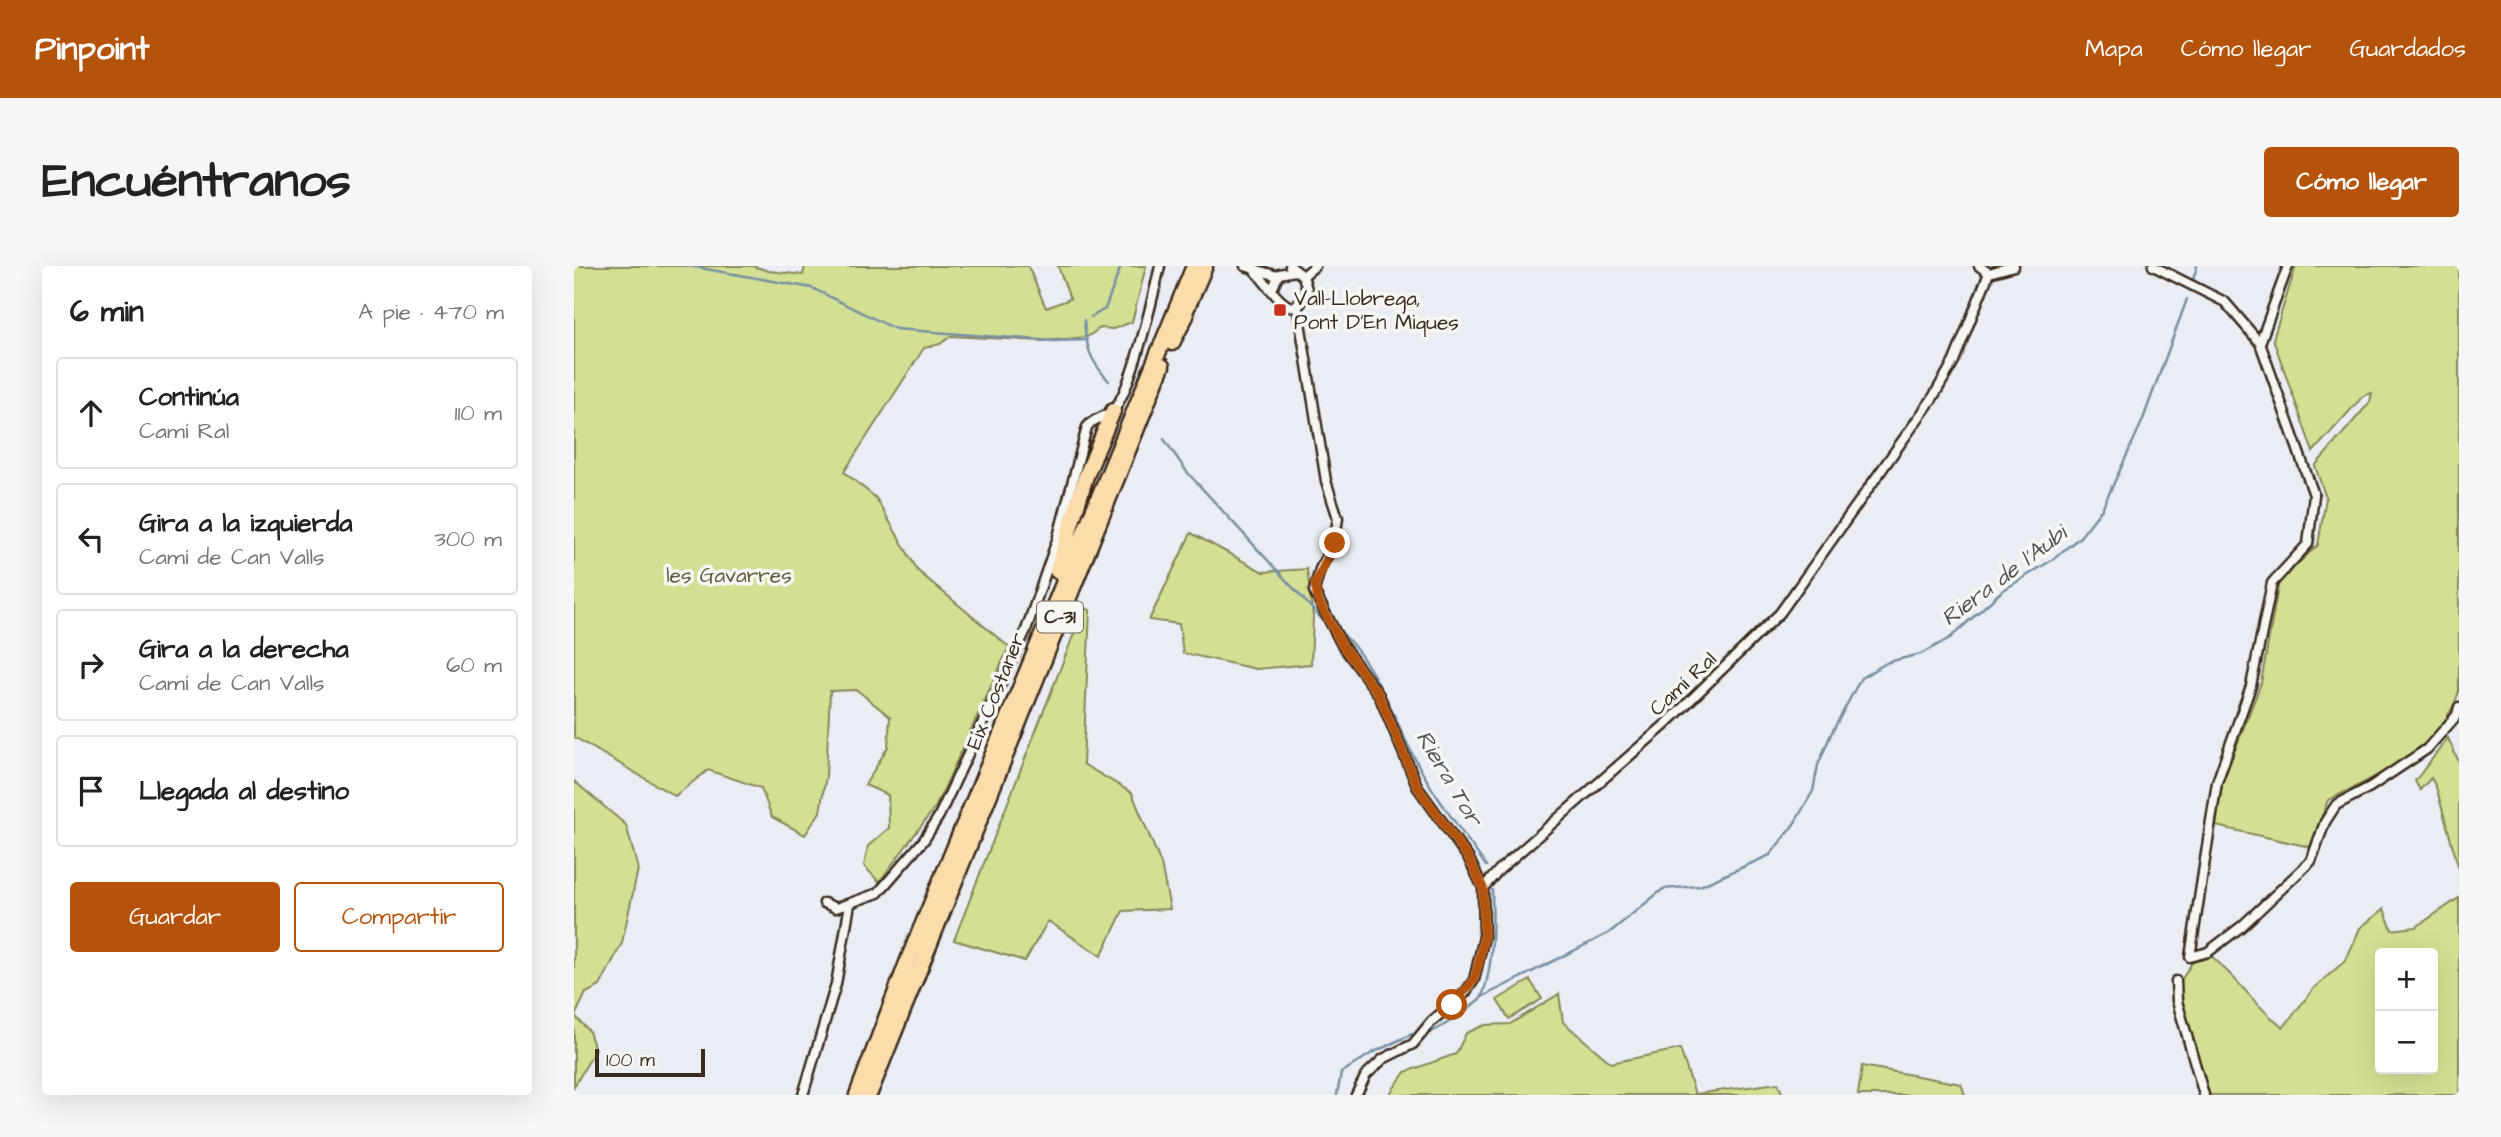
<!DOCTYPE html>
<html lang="es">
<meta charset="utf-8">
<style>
body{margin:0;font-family:"Architects Daughter",sans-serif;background:#f6f6f6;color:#222}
.controls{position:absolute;right:21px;bottom:21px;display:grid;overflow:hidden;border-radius:7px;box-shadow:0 7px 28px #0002}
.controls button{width:63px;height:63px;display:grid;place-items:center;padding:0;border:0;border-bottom:2px solid #e0e0e0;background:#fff;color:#222;font:35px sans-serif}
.scale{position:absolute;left:21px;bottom:18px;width:110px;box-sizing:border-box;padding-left:7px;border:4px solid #3b2a1e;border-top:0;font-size:19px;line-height:24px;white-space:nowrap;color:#3b2a1e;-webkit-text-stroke:5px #f6f6f2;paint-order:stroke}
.stop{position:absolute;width:21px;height:21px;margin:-16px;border:5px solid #b45309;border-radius:50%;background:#fff}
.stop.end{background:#b45309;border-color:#fff;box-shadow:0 2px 7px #0008}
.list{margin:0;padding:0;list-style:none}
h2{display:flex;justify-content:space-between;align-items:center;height:91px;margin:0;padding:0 28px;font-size:30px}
h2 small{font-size:23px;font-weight:400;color:#767676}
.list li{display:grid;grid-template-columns:46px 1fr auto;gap:21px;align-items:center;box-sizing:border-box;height:112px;margin:0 14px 14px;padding:0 14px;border:2px solid #e0e0e0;border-radius:7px}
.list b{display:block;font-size:26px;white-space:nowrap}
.list p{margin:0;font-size:23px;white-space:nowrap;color:#767676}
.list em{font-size:23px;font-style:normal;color:#767676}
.actions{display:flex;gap:14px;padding:21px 28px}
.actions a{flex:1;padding:16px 0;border:2px solid #b45309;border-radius:7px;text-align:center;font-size:24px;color:#b45309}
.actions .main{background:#b45309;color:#fff}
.icon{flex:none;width:38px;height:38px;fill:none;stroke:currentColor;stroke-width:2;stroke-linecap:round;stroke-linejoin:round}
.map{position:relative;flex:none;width:1885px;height:829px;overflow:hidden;border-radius:7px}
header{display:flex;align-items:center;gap:42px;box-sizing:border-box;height:98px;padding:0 35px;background:#b45309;color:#fff}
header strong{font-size:33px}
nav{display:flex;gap:38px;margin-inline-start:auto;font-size:24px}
.intro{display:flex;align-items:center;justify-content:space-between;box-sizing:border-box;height:168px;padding:0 42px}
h1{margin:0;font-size:49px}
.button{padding:18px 32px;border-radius:7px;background:#b45309;color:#fff;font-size:24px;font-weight:700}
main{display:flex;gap:42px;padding:0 42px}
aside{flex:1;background:#fff;border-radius:7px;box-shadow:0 7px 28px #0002}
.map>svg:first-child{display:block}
</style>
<header>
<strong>Pinpoint</strong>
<nav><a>Mapa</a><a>Cómo llegar</a><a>Guardados</a></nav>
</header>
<div class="intro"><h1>Encuéntranos</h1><a class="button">Cómo llegar</a></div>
<main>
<aside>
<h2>6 min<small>A pie · 470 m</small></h2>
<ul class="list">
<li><svg class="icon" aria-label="ahead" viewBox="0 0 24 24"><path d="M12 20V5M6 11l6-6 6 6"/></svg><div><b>Continúa</b><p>Camí Ral</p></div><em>110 m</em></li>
<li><svg class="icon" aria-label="left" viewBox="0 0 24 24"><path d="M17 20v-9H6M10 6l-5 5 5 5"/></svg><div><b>Gira a la izquierda</b><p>Camí de Can Valls</p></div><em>300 m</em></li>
<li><svg class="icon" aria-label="right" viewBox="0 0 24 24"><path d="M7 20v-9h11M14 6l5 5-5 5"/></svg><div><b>Gira a la derecha</b><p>Camí de Can Valls</p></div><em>60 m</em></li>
<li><svg class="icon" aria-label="arrive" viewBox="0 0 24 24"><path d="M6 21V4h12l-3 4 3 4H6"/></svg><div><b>Llegada al destino</b></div></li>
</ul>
<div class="actions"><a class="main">Guardar</a><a>Compartir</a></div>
</aside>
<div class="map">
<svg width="1885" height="829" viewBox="0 0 1885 829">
<rect width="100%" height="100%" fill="#eaedf4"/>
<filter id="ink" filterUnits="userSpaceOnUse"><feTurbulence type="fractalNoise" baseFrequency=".0143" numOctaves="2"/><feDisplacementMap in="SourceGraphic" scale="14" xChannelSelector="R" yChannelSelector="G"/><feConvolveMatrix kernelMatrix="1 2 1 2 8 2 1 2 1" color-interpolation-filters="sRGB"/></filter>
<g filter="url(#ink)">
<path fill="#d3e093" stroke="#878558" stroke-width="2" fill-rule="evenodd" d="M0,0h179l16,5 34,4 2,-9h223l18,42 24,-9 -12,-33h88l-14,56 -19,7 -13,-1 -13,9 -45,4 -91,-5 -11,8 -16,4 -80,124 32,26 42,73 91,76 -73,159 -57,76 -15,-16 4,-20 21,-18 -1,-33 -23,-10 23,-38 2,-30 -33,-27 -27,1 -4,85 -6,36 -15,23 -33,-18 -11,-29 -53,-18 -33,26 -101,-59z
M1722,0h163v425c-17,58 -81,85 -131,109l-18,47 -94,-21 6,-42 39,-101 18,-102 39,-36 8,-47 -11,-32 55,-64 2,-9 -9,3 -50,56 -40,-113z
M617,267l72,39 44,-3 6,48 -2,47 -55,5 -73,-16 -4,-29 -30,-4z
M510,342l6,2 -7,154 49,29 29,71 9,45 -47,2 -22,45 -53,-35 -23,40 -71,-21z
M1874,472l11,24v107l-23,-82 -5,-9 -11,12 -5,-9z
M0,515l52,44 12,44 -16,74 -22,43 -14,7 -11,23 14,15 6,19 -21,37z
M1885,632v197h-254l-26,-95v-16l14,-23 17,-6c27,23 46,51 73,73l31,-40 32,-28 14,-32 24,-19 8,21 24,-3zM1806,687h53v116h-53z
M956,714l12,19 -33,20 -12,-19z
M985,728l4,28 48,41 69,-14 15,45 83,-11 5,12h-394l16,-23 51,-18 10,-21 19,-8 25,-1z
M1288,800l99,18 4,11h-107z"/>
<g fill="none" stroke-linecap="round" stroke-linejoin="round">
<path stroke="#7790a4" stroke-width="2.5" d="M115,0l123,22 83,41 158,12 33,-1
M1619,14l4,-14
M517,51l14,-8 16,-43
M510,54c2,27 6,41 25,61
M590,173l23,33 141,154
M769,368c35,36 49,81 72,125 19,37 47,72 71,107
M908,731c12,-33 11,-72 10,-107
M856,767l28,-16 24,-20 127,-64 54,-44 37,-3 70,-31 24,-31 19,-33 5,-26 13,-31 30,-56 27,-16 33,-8 29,-16 52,-47 50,-31 28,-23 22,-28 40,-87 45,-123
M763,829l4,-22 31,-20 40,-19"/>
<defs>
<path id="street" d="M671,0l32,10
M1405,0l10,7
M1579,0l72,36 35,41 54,152 -6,49 -36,39 -21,103 -34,96 -27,175 18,-5 34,-26 69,-65 14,-39 11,-17 34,-18 57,-38 30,-34 2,-8
M681,5c12,11 41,63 52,18l-4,-13 -13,-10
M729,10l12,-10
M698,24l7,-16 16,-3
M723,38l29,177 12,37 -4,25 -14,26 -6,22 28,54 37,50 39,93 51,71 14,29 1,49 -10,43 -9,13 -33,28 -19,23 -30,15 -17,16 -10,20
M1686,77l28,-77
M909,622l16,-18 167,-146 114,-111 152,-214 22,-38 35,-88 25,-7
M250,637l12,5 42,-15 46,-53 15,-24 87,-186 32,-93 29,-110c7,-10 19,-9 26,-17 18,-17 41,-117 47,-144
M1602,715l1,20 27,94
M229,829l33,-111 14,-80"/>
<path id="highway" d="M606,58l25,-58
M598,77l14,-27
M483,305l29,-95 27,-65
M283,829l51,-135 286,-694
M295,829l293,-729"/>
</defs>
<use href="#street" stroke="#3b2a1e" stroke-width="13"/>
<use href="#highway" stroke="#3b2a1e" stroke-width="19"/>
<use href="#street" stroke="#f6f6f2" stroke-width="8"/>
<use href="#highway" stroke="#faddab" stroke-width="14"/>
</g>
</g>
<g fill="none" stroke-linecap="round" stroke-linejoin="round" filter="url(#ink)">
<path stroke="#b45309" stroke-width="9" d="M761,277l-20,41 3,16 24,45 37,50 39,93 51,71 14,29 1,49 -4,20 -6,23 -22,25"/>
</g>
<rect fill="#c8321e" stroke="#f6f6f2" stroke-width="2.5" x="699" y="37" width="14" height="14" rx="3.5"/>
<g text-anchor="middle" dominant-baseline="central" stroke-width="7" stroke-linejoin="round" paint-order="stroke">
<rect fill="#f6f6f2" stroke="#73675e" stroke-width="2" x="463" y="335.5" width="46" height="31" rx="5"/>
<g font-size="19" font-weight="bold" fill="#3b2a1e">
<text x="486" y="351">C-31</text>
</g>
<g font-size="21" fill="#3b2a1e" stroke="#f6f6f2" text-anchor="start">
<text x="720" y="32">Vall-Llobrega,<tspan x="720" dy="24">Pont D'En Miques</tspan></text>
</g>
<g font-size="21" fill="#61583b" stroke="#f6f6f2">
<text x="155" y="309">les Gavarres</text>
</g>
<g font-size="21" fill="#3b2a1e" stroke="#f6f6f2">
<text transform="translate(1109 418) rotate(-43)">Camí Ral</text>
<text transform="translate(422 425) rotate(-68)">Eix Costaner</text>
</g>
<g font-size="23" font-style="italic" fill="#545456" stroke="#f6f6f2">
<text transform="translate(1430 310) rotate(-37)">Riera de l'Aubi</text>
<text transform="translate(875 512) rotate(59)">Riera Tor</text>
</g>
</g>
</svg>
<div class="controls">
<button>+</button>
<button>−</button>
</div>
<div class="scale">100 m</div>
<div class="stop" style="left:878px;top:739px"></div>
<div class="stop end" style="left:761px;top:277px"></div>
</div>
</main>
